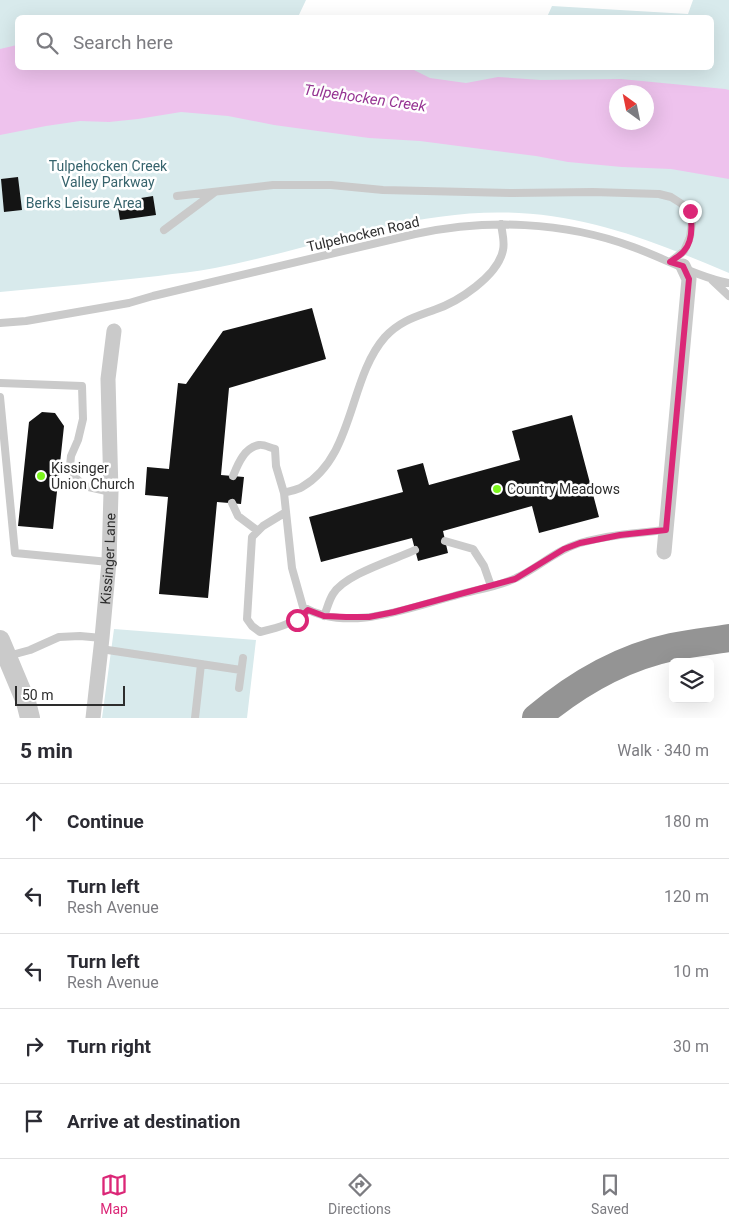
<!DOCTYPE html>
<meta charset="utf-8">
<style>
body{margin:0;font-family:Roboto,sans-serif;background:#f2f2f3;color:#2b2b33}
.controls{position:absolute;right:15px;bottom:15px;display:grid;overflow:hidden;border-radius:8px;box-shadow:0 5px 20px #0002}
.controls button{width:45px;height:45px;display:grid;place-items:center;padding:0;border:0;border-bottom:1px solid #e1e1e2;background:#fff;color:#2b2b33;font:25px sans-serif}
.compass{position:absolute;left:609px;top:85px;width:45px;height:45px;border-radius:50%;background:#fff;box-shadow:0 5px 20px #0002;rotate:327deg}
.scale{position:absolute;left:15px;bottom:12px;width:110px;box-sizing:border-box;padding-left:5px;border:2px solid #2d2d2d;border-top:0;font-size:14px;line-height:18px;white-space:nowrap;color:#2d2d2d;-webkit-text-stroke:4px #fff;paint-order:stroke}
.stop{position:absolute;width:15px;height:15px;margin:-11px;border:4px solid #db2777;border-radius:50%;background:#fff}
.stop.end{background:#db2777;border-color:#fff;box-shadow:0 1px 5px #0008}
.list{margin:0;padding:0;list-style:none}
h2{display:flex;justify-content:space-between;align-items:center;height:65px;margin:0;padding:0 20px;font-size:21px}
h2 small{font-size:16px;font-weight:400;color:#7c7c81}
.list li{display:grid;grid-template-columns:32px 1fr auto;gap:15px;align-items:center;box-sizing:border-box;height:75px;padding:0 20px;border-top:1px solid #e1e1e2}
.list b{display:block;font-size:19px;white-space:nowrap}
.list p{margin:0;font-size:16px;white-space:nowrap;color:#7c7c81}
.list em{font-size:16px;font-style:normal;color:#7c7c81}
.icon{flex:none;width:28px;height:28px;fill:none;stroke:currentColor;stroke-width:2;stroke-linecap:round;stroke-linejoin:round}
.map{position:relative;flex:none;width:729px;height:718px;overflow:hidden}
.search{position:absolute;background:#fff;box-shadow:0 5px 20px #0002;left:15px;right:15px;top:15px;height:55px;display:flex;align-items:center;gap:12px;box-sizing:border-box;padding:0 18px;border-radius:8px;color:#7c7c81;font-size:19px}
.sheet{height:440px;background:#fff}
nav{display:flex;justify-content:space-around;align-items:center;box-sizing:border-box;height:70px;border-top:1px solid #e1e1e2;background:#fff;font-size:14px;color:#7c7c81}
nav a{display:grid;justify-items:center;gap:2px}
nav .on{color:#db2777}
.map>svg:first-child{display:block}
</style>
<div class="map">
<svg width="729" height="718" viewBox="0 0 729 718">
<rect width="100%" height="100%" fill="#fff"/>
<path fill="#d8eaec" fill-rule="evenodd" d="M0,0h306l-8,17 -280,1v50h694v-50l-165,-1 5,-11 136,8 5,-14h36v273c-69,-29 -134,-56 -210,-60 -104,-6 -204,36 -304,55 -19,4 -38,5 -57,8 -52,6 -105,11 -158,16zM616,92h30v30h-30z
M114,629l142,11 -9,78h-145z"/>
<path fill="#eec2ed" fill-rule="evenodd" d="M17,45l1,23h392l20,10 36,5 32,-6 43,3 80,-1 104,10 4,1v89l-58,-10 -49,-2 -54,-5 -32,-6 -116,-15 -51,-3 -95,-13 -46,-9 -47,-4 -43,7 -29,3 -29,-1 -34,5 -46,9v-86zM616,92h30v30h-30z"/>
<path fill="#141414" d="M18,177l4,33 -18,2 -3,-33z
M153,196l3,19 -36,5 -3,-18z
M312,308l14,51 -97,29 -8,87 23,2 -3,27 -24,-2 -9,96 -49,-4 9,-97 -23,-2 2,-28 22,2 9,-86 8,1 37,-53z
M42,412l13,1 9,13 -11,103 -35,-3 11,-104z
M572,415l27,102 -60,16 -7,-27 -89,25 5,22 -30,8 -6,-23 -91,24 -12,-45 94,-25 -6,-22 26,-7 6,22 91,-25 -8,-29z"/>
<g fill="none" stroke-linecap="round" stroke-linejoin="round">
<path stroke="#cacaca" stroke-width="8" d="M177,196l96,-11h58l52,5 130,3 80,-1 66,2 12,3 11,7 8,7 2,11 -2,15 -6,14 -14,11
M164,230l51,-38
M712,280l17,16
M0,323l26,-2 103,-18 24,-7 262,-62c72,-15 148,-13 218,13 31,11 64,30 96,36
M0,383l82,3 1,33 -5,21 -7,16 -1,10 5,11 9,9 27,6
M0,397l15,156 94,9
M233,476c5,-12 11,-28 26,-31 5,-1 11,3 16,4l1,17 8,27 8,75 11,39c45,26 105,1 151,-11 20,-6 44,-9 62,-18 22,-10 40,-28 64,-35 28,-8 57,-10 86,-13
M284,493c6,-2 13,-3 18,-6 53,-31 46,-108 83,-150 15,-16 30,-20 49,-27 24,-8 64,-34 69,-60 2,-8 -1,-18 -2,-26
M232,503l6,13 20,15
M286,512l-23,14 -11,11 -5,82 5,7 8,6c21,-5 32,-8 48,-22
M445,541l28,8 11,17 7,20
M324,616c3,-7 5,-16 9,-22 12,-20 61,-34 82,-44
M101,649l140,21
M8,656l22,-6 29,-13 21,-1 22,2
M239,688l4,-30
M195,718l6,-54"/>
<g stroke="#cacaca" stroke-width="15">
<path d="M664,552l25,-273 -6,-13"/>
<path id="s1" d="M93,718l9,-80 7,-76 2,-70 -3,-113 6,-48"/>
</g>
<path stroke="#cacaca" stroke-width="20" d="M0,640l26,62 4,16"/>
<path stroke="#949494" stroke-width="28" d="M536,718c39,-33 85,-60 136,-71 18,-4 38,-6 57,-9"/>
</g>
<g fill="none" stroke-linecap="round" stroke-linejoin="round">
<path stroke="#db2777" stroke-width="6" d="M297,620l11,-10 16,6 22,1h23l25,-5 121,-33 49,-30 16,-6 40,-8 46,-5 23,-251 -6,-13 -13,-4c4,-3 11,-7 14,-11 9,-10 8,-28 6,-40"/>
</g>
<g fill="#7cf61d" stroke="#fff" stroke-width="2">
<circle cx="41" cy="476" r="5"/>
<circle cx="497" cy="489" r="5"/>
</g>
<g text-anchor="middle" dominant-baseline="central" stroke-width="5" stroke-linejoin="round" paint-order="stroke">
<g font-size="14" fill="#36636c" stroke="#fff">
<text x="108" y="166">Tulpehocken Creek<tspan x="108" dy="16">Valley Parkway</tspan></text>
<text x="84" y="203">Berks Leisure Area</text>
</g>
<g font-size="14" fill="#2d2d2d" stroke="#fff">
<text transform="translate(363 234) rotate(-13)">Tulpehocken Road</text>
<text stroke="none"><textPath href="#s1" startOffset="160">Kissinger Lane</textPath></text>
</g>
<g font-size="14" fill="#2d2d2d" stroke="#fff" text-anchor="start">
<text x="51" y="468">Kissinger<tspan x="51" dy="16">Union Church</tspan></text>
<text x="507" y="489">Country Meadows</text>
</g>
<g font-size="15" font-style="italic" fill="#963493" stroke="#fff">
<text transform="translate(365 98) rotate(8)">Tulpehocken Creek</text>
</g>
</g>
</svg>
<div class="controls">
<button><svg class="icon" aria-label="layers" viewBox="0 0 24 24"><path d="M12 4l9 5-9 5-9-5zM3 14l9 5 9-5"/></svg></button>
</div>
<svg class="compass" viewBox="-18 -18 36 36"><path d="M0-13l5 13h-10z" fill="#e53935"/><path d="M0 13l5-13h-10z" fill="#7c7c81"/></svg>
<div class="scale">50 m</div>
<div class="stop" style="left:297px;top:620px"></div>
<div class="stop end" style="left:690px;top:211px"></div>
<div class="search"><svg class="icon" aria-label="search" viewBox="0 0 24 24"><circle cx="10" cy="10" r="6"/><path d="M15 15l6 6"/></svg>Search here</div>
</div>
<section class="sheet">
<h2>5 min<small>Walk · 340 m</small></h2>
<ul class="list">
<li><svg class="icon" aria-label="ahead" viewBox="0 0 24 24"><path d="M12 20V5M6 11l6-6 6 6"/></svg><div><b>Continue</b></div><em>180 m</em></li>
<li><svg class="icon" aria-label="left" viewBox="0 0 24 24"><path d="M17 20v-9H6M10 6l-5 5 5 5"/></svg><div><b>Turn left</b><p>Resh Avenue</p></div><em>120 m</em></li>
<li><svg class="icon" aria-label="left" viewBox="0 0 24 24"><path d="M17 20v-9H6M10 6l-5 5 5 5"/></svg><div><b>Turn left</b><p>Resh Avenue</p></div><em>10 m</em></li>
<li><svg class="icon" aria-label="right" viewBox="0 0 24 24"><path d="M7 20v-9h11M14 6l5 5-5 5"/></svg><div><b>Turn right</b></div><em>30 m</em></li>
<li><svg class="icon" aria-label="arrive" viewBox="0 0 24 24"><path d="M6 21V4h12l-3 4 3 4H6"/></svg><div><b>Arrive at destination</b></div></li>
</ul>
</section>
<nav>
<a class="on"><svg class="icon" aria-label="map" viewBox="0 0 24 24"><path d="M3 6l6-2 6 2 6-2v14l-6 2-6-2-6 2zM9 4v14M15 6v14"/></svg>Map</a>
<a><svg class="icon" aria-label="directions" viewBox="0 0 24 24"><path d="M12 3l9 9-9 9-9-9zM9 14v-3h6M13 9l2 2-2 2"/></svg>Directions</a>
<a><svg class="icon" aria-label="saved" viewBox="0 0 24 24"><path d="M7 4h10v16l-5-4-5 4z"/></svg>Saved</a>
</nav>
